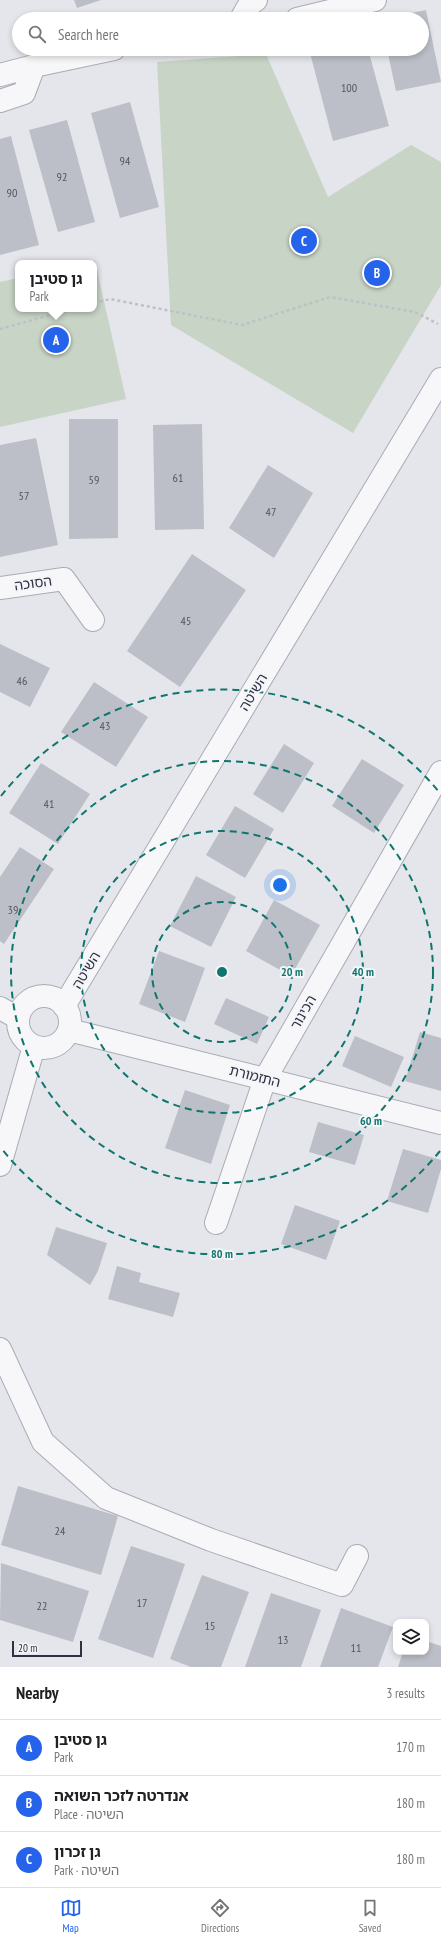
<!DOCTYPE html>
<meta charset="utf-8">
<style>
body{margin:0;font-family:"PT Sans Narrow","Noto Sans Hebrew",sans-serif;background:#f2f2f2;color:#202124}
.controls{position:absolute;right:12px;bottom:12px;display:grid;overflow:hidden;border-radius:8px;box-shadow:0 2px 6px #0003}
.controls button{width:36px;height:36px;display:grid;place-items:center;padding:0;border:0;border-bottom:1px solid #e0e0e0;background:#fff;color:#202124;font:20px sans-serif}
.scale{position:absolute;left:12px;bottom:10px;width:70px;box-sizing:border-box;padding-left:4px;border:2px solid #2d3242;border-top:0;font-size:11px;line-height:14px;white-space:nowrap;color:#2d3242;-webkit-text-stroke:3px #f4f5f8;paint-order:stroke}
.you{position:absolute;left:280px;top:885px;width:14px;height:14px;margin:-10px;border:3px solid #fff;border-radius:50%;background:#1a73e8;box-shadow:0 0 0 6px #1a73e833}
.badge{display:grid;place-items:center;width:26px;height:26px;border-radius:50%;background:#2563eb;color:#fff;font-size:13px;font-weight:700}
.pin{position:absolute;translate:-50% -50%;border:2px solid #fff;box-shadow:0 1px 4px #0006}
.popup{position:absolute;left:15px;top:260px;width:82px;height:52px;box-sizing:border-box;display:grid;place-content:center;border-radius:8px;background:#fff;filter:drop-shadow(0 1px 3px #0005);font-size:13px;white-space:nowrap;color:#757577}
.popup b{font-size:15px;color:#202124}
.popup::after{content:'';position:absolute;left:50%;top:100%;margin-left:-8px;border:8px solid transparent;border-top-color:#fff}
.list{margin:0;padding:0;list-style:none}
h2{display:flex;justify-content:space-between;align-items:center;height:52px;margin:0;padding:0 16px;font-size:17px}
h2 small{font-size:13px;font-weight:400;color:#757577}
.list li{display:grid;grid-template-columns:26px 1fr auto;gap:12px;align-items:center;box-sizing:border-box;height:56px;padding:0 16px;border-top:1px solid #e0e0e0}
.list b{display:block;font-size:15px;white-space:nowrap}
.list p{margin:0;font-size:13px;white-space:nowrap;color:#757577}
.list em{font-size:13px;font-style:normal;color:#757577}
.icon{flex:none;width:22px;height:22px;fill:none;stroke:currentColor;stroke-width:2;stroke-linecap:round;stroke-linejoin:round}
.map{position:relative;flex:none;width:441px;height:1667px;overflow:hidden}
.search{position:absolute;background:#fff;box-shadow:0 2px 6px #0003;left:12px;right:12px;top:12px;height:44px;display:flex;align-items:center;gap:10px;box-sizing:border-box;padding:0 14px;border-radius:22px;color:#757577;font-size:15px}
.sheet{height:220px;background:#fff}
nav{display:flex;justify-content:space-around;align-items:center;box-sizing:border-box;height:56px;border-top:1px solid #e0e0e0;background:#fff;font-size:11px;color:#757577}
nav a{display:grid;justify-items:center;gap:2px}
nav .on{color:#2563eb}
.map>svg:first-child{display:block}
</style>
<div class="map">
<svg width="441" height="1667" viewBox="0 0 441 1667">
<rect width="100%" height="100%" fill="#e4e6eb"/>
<path fill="#c8d4c6" d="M266,54l62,143 83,-52 30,17v123l-88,148 -182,-108 -14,-263z
M95,261l31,138 -126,28v-145l18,-4v31h76v-46h-8z"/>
<path fill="#bcbfc7" d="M74,0h27l-24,8z
M426,10l15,72 -45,9 -9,-42h35v-30l-35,-1z
M309,49h59l21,77 -56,15z
M130,102l29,105 -39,11 -29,-105z
M67,120l28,102 -37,10 -29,-102z
M11,136l28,109 -39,10v-116z
M69,419h49v119l-49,1z
M202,424l2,105 -49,1 -2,-105z
M36,438l22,107 -58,12v-112z
M268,465l45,28 -39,65 -45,-30z
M192,554l54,36 -66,97 -53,-36z
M0,644l50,24 -20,39 -30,-15z
M94,682l54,35 -32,50 -55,-35z
M284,744l30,19 -31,50 -30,-19z
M362,759l42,26 -30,48 -42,-27z
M41,763l49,31 -32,50 -49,-31z
M235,806l39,23 -29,49 -39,-23z
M20,847l34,22 -50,75 -4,-3v-64z
M196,876l40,21 -25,50 -41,-21z
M274,900l46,25 -29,51 -45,-25z
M159,951l46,17 -20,54 -46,-18z
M226,998l43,19 -12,27 -43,-20z
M420,1032l21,6v53l-36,-10z
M355,1036l49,21 -13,30 -49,-21z
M185,1090l45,15 -19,59 -46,-16z
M318,1122l46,13 -9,30 -46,-13z
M403,1149l38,11v9l-13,44 -41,-12z
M295,1205l45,16 -14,39 -45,-16z
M56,1227l51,16 -9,28 -8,14 -43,-30z
M117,1266l24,7 -2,9 41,11 -7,24 -65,-18z
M18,1486l100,30 -17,59 -100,-30z
M131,1546l54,18 -32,94 -55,-19z
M1,1563l88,28 -16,51 -73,-22z
M202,1575l47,17 -28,75h-30l-21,-8z
M271,1593l50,17 -20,57h-56z
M341,1608l52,19 -15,40h-58z
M426,1641l15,5v21h-43l5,-15h23z"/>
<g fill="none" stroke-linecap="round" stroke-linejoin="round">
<defs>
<path id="minor" d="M241,19l8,-14 7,-5
M297,19l78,-19
M0,75l34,-9 80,-17
M0,101l24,-8 10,-27
M0,588l64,-9 29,41
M18 1022a26 26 0 1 1 52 0a26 26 0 1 1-52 0Z
M64,1006l377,-627
M0,1008l18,10
M69,1030l372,93
M0,1165l34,-119
M216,1223l49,-144 176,-307
M0,1349l43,93 63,56 105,42 131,45 15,-29"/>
</defs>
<use href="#minor" stroke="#a9acb5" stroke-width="24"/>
<path stroke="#bec0c6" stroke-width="2.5" stroke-dasharray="3 3" stroke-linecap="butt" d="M94,303l16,-4 132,26 88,-28 85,15 23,12
M0,329l73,-20"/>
<use href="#minor" stroke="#f7f7f9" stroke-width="22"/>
</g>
<g fill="none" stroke="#0f766e" stroke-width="2" stroke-dasharray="7 5">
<circle cx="222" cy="972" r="70"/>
<circle cx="222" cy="972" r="141"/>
<circle cx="222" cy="972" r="211"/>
<path d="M440 1151A282 282 0 0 1 1 1148M1 796A282 282 0 0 1 440 793"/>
</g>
<g text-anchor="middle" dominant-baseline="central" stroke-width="4" stroke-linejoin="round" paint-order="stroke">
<g font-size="12" fill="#515563">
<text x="349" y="87">100</text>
<text x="125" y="160">94</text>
<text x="62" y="176">92</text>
<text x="12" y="192">90</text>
<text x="178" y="477">61</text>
<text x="94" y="479">59</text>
<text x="24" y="495">57</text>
<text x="271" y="511">47</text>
<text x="186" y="620">45</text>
<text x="22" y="680">46</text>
<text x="105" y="725">43</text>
<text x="49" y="803">41</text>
<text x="13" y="909">39</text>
<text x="60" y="1530">24</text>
<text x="142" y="1602">17</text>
<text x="42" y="1605">22</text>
<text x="210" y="1625">15</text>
<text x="283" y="1639">13</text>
<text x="356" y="1647">11</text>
</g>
<g font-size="14" fill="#2d3242" stroke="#f4f5f8">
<text transform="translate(33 583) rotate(-8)">הסוכה</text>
<text transform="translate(253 692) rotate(-59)">השיטה</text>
<text transform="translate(86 970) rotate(-59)">השיטה</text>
<text transform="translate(303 1012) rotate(-60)">הכינור</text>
<text transform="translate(255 1076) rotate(14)">התזמורת</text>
</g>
</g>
<circle cx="222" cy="972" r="6" fill="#0f766e" stroke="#f4f5f8" stroke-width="2"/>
<g font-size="12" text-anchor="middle" font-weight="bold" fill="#0f766e" stroke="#f4f5f8" stroke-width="4" stroke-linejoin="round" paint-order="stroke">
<text x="292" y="976">20 m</text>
<text x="363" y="976">40 m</text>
<text x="371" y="1125">60 m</text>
<text x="222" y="1258">80 m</text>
</g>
</svg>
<div class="controls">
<button><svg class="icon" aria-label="layers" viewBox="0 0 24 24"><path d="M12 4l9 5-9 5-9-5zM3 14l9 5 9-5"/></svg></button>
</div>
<div class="scale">20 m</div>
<div class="you"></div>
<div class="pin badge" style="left:56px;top:340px">A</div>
<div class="popup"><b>גן סטיבן</b>Park</div>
<div class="pin badge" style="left:377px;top:273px">B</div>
<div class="pin badge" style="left:304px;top:241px">C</div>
<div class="search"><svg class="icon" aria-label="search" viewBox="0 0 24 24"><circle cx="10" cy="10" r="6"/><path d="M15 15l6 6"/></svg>Search here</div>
</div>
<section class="sheet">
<h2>Nearby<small>3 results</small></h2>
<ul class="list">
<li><span class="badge">A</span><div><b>גן סטיבן</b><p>Park</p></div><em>170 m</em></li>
<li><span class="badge">B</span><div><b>אנדרטה לזכר השואה</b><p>Place · השיטה</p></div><em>180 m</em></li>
<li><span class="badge">C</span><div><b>גן זכרון</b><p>Park · השיטה</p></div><em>180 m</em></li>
</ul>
</section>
<nav>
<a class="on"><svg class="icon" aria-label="map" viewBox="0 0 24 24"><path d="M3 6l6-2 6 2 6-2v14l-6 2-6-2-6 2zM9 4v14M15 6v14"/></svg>Map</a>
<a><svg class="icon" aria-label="directions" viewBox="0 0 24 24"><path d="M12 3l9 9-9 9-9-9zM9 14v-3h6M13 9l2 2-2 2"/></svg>Directions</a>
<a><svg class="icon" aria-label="saved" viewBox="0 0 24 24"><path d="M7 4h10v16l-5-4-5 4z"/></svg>Saved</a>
</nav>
